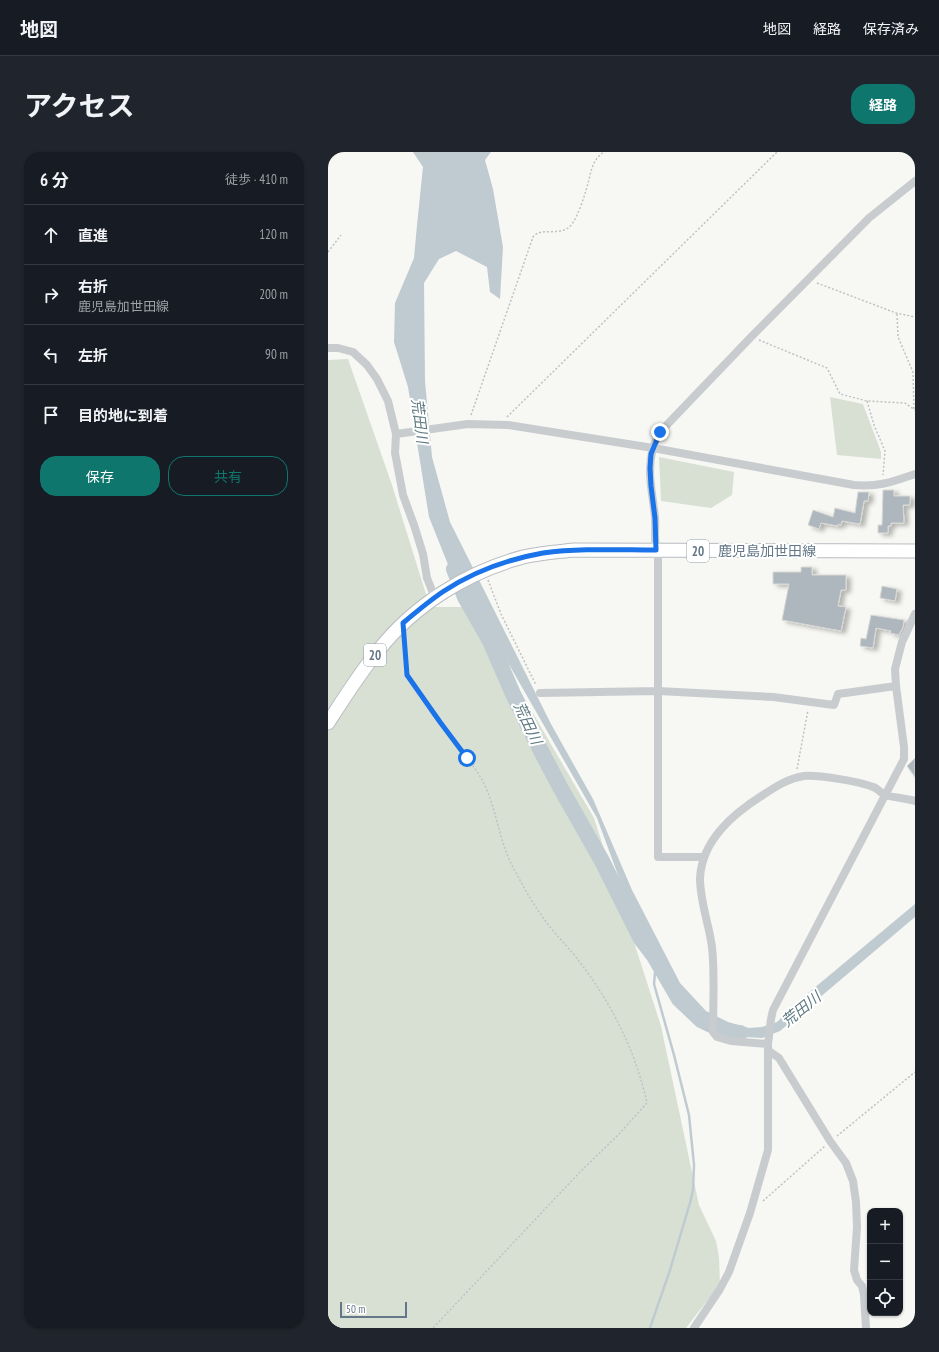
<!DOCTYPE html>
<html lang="ja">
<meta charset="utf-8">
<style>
body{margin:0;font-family:"PT Sans Narrow","Noto Sans JP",sans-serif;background:#20242c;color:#f1f3f6}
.controls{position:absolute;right:12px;bottom:12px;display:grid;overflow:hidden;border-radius:8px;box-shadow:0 1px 3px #0004}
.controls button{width:36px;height:36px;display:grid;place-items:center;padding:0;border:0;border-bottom:1px solid #363941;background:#171b24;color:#f1f3f6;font:20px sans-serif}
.scale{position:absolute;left:12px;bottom:10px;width:67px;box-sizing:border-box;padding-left:4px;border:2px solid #637788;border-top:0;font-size:11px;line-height:14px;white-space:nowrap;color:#637788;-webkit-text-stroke:3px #fff;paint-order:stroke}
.stop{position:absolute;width:12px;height:12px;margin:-9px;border:3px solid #1a73e8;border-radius:50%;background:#fff}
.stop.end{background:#1a73e8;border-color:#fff;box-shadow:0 1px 4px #0008}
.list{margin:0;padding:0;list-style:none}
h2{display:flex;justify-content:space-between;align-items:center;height:52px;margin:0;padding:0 16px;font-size:17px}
h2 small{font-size:13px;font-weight:400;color:#9ea1a6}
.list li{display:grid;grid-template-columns:26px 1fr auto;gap:12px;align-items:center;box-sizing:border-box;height:60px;padding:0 16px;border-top:1px solid #363941}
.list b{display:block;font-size:15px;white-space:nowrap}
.list p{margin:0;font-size:13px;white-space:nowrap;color:#9ea1a6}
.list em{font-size:13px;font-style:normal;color:#9ea1a6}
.actions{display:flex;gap:8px;padding:12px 16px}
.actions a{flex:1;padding:9px 0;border:1px solid #0f766e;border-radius:16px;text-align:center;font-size:14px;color:#0f766e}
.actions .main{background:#0f766e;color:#fff}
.icon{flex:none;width:22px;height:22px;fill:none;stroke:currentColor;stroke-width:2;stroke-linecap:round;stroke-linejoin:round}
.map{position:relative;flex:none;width:587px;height:1176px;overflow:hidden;border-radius:16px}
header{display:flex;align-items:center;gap:24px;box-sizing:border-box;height:56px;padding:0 20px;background:#171b24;border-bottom:1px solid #363941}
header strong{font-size:19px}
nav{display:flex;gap:22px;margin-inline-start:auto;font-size:14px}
.intro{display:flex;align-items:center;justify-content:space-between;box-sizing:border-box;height:96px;padding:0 24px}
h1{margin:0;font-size:28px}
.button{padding:10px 18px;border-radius:16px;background:#0f766e;color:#fff;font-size:14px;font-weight:700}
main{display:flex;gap:24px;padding:0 24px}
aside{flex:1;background:#171b24;border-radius:16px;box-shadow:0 1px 3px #0004}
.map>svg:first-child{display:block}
</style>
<header>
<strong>地図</strong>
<nav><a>地図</a><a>経路</a><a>保存済み</a></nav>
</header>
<div class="intro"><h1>アクセス</h1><a class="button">経路</a></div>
<main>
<aside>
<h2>6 分<small>徒歩 · 410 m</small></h2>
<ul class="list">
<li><svg class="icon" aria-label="ahead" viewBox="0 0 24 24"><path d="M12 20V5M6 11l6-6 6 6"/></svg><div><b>直進</b></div><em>120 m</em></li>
<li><svg class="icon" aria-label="right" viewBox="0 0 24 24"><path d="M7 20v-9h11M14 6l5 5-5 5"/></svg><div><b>右折</b><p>鹿児島加世田線</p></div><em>200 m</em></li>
<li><svg class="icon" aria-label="left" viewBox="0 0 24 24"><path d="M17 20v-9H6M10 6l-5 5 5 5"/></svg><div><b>左折</b></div><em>90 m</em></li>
<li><svg class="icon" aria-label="arrive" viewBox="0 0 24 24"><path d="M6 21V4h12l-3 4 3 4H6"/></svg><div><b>目的地に到着</b></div></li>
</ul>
<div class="actions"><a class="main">保存</a><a>共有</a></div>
</aside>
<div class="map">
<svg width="587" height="1176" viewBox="0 0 587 1176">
<defs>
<filter id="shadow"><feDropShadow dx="4.5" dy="2.5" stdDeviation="2" flood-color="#0004"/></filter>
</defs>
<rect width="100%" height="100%" fill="#f7f7f3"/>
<path fill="#d8e0d4" d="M20,207l44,126 38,122h41l123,211 67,208 38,179 17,36 3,16 1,27 -34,44h-358v-968z
M502,245l33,7 18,48v7l-44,-4z
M331,305l75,15 -2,23 -21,13 -50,-7z"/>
<path fill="#bfcbd0" d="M85,0h78l-6,8 8,29 10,58 -3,52 -10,-7 -3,-25 -31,-16 -17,8 -15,24 1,98 7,76 18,65 101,202 42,75 39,91 48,93 26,28 22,11 21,6 13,-1 15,-5 24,-23 114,-95v13l-135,114 -18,7 -17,-1 -17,-4 -26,-16 -29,-33 -48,-90 -28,-76 -117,-204 -31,-47 -20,-50 -21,-130 -14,-45 1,-39 19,-45 3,-33 6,-58z"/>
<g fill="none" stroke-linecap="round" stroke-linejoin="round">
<path stroke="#bfcbd0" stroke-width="2.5" d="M322,1176l20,-58 20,-67 3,-13 1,-25 -5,-50 -15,-60 -20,-71 2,-22"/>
<path stroke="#bfcbd0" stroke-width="16" d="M126,417l11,28 25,44 23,53 27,55 20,38 42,74 39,78 13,17 25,43 22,21 25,12 14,1"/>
</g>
<path fill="#aeb7bd" stroke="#d9d9d6" filter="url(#shadow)" d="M555,338h11v6h16v9h-7l1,18h-13v3h-3v7h-10v-8h4z
M530,340h11l-1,9h-4l-4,23 -18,-3 -1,4 -3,-1v2l-17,-3 -2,6 -11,-4 5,-15 20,7 2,-9 20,5z
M473,415h11v8h34v15h-5l-3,16 8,1 -5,24 -59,-11 7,-36h-16v-12h28z
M554,434l15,3 -2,12 -15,-3z
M543,463l33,5 -1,7 -4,8 -9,-2 1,-2 -15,-3 -3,20 -13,-2 1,-8 5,1z
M587,606v19l-8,-11z"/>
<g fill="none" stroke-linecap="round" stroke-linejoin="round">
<defs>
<path id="primary" d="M0,571c16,-25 31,-49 50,-72 36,-46 89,-79 145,-94 17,-4 34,-5 51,-7l341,1"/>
</defs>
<use href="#primary" stroke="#b9bdc1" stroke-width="15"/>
<path stroke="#bfc2c4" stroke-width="1.5" stroke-dasharray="2 2" stroke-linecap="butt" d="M0,100l13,-17
M489,131l79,30 19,4
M569,162l1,23 15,35 1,37
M431,188l68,28 13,26 27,7 38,2 10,7
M539,249l7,24 11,26 -2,24
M143,263l62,-178c8,-11 29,1 39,-13 6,-9 11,-23 14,-34 5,-14 4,-29 18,-38
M179,265l270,-265
M160,428l13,34 35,71
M76,487c1,9 0,28 3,36 4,10 13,19 19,28 18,25 39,49 55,75 16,28 17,63 33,91 8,15 16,30 26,44 12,19 29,34 42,52 31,41 54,88 65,138l-29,32 -39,38 -146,155
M469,617l11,-59
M509,984l78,-64
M435,1049l62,-55"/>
<path stroke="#c9cccf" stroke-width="8" d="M0,196h10l15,4 14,13 10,14 11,22 8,33 -1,19 8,42 11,30 9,29 4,24 8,20
M68,282l72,-10 40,1 145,23 201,37c25,2 38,-3 61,-11
M212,541l118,-2 115,6 61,8 4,-11 58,-8
M376,705h-46v-300c-5,-12 -2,-26 -3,-40 -2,-21 -8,-43 -3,-65 1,-7 5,-14 8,-20l92,-96 117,-118 46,-37
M440,892l-37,-3 -14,-4 -4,-5c0,-28 2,-58 -1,-85 -3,-23 -12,-45 -12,-69 2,-38 33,-64 63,-83 12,-8 26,-17 41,-19 15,-1 54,5 69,11 4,1 8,6 12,8 10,3 21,3 30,6
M441,899l10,7 51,83 16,22 7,18 3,21 1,25 -3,43 3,10 5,6 2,9 2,33
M366,1176l26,-39 9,-17 21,-59 18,-63v-106l3,-25 2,-9 131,-251v-12l-8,-61 -1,-17 7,-27 13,-28"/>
<use href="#primary" stroke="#fff" stroke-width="13"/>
</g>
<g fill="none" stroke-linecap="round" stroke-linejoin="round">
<path stroke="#1a73e8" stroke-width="5" d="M139,606l-27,-36 -33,-47 -4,-52c13,-11 26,-22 41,-32 29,-19 65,-32 99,-38 37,-5 75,-3 113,-3l-1,-32 -4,-32 -1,-18 1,-14 9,-22"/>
</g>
<g text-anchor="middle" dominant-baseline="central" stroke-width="4" stroke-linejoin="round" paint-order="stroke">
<g fill="#fff" stroke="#92a0ac" stroke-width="1">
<rect x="359" y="388" width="22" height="22" rx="3"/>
<rect x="36" y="492" width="22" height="22" rx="3"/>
</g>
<g font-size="13" font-weight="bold" fill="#637788">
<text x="370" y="399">20</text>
<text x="47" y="503">20</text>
</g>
<g font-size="14" fill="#637788" stroke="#fff">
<text x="439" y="399">鹿児島加世田線</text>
</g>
<g font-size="15" font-style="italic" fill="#5f7a83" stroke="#fff">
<text transform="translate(92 269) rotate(83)">荒田川</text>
<text transform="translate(200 571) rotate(65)">荒田川</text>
<text transform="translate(473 857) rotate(-39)">荒田川</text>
</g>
</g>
</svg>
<div class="controls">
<button>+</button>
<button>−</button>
<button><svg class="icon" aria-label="locate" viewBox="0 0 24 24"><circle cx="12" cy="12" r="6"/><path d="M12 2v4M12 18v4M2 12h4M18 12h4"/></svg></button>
</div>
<div class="scale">50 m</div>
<div class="stop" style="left:139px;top:606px"></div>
<div class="stop end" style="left:332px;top:280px"></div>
</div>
</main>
